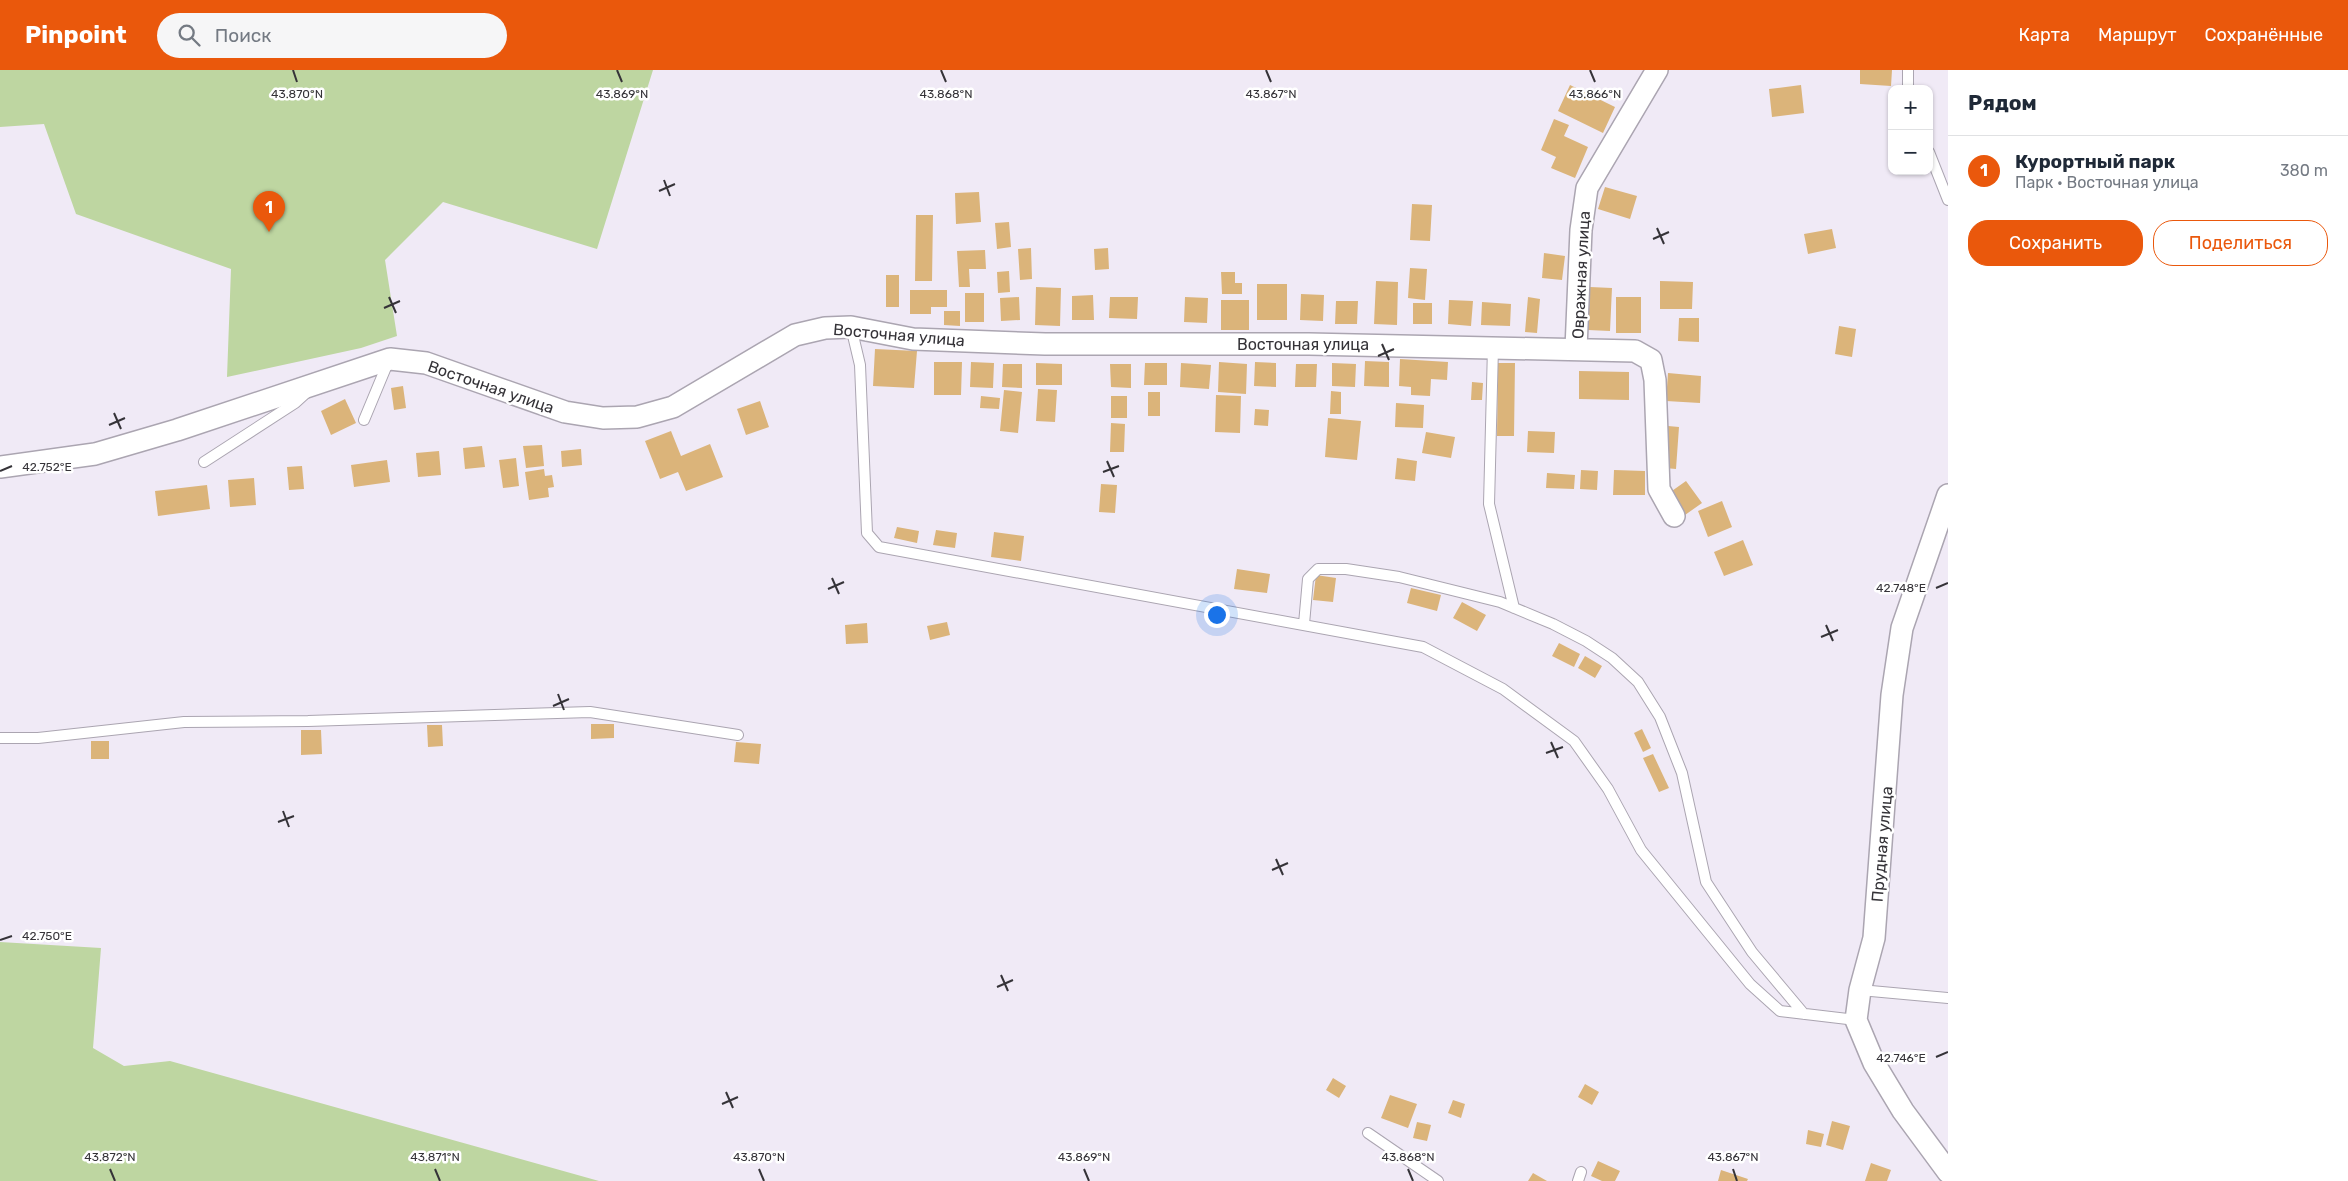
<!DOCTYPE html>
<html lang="ru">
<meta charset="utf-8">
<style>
body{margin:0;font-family:Rubik,sans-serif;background:#f6f6f7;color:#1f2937}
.controls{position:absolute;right:15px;top:15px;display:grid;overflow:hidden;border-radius:10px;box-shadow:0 1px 4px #0004}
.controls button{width:45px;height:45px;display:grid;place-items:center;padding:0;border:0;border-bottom:1px solid #e0e1e3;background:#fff;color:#1f2937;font:25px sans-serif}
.you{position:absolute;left:1216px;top:544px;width:18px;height:18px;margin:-12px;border:4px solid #fff;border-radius:50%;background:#1a73e8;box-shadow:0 0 0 8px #1a73e833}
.badge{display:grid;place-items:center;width:32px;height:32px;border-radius:50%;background:#ea580c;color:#fff;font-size:16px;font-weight:700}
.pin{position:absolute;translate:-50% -41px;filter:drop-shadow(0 1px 2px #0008)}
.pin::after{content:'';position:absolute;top:26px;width:18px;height:15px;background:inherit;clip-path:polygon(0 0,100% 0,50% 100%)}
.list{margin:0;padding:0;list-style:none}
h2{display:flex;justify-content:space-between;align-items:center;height:65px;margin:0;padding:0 20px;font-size:21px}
h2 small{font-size:16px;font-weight:400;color:#747a83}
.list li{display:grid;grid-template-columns:32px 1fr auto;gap:15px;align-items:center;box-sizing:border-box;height:70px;padding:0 20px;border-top:1px solid #e0e1e3}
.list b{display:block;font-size:19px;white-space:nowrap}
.list p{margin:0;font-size:16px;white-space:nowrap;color:#747a83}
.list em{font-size:16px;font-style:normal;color:#747a83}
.actions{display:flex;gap:10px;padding:15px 20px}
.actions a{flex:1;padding:11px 0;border:1px solid #ea580c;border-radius:20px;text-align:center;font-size:18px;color:#ea580c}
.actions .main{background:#ea580c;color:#fff}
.icon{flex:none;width:28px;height:28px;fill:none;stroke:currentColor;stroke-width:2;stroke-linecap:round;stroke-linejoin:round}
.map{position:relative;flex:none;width:1948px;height:1111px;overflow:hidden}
header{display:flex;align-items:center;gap:30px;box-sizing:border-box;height:70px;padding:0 25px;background:#ea580c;color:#fff}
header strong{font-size:24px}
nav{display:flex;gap:28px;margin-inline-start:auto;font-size:18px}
.search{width:350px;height:45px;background:#f6f6f7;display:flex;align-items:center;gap:12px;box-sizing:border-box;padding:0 18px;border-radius:28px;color:#747a83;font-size:19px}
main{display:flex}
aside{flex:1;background:#fff}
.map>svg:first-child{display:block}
</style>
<header>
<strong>Pinpoint</strong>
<div class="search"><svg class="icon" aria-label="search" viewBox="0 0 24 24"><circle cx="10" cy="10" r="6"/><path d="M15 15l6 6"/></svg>Поиск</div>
<nav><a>Карта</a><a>Маршрут</a><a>Сохранённые</a></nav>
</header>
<main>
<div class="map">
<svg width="1948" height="1111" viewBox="0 0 1948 1111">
<rect width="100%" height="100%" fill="#f0eaf6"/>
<path fill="#bed6a1" d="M0,0h653l-56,179 -154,-47 -58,58 12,76 -36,12 -134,29 4,-108 -155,-55 -32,-90 -44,3z
M0,872l101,6 -8,100 31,18 46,-5 429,120h-599z"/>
<path fill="#dbb47a" d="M1860,0h32l-1,16 -31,-2z
M1570,15l45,22 -12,26 -45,-22z
M1801,15l3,28 -32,4 -3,-28z
M1554,49l15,6 -5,11 24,11 -13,31 -24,-10 5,-11 -15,-7z
M1605,117l32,9 -7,23 -32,-10z
M979,122l2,30 -25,2 -1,-31z
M1412,134l20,1 -2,36 -20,-1z
M916,145h17l-1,66h-17z
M1009,152l2,25 -14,2 -2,-26z
M1832,159l4,19 -28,6 -4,-20z
M1031,178l1,31 -12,1 -2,-31z
M1108,178l1,21 -14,1 -1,-21z
M985,180l1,19h-17l1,18h-11l-2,-36z
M1544,183l21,3 -3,24 -20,-2z
M1410,198l17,1 -2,31 -17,-2z
M1009,201l1,21 -12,1 -1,-21z
M1221,202h14v11h7v11h-20z
M886,205h13v32h-13z
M1376,211l22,1 -1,43 -23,-1z
M1660,211l33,1 -1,27h-32z
M1257,214h30v36h-30z
M1036,217l25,1 -1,38 -25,-1z
M1590,217l22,1 -2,43 -22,-1z
M910,220h37v17h-16v7h-21z
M965,223h19v29h-19z
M1301,224l23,1 -1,26 -23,-1z
M1093,225l1,25h-22v-24z
M1019,227l1,23 -19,1 -1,-23z
M1110,227h28l-1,22 -28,-1z
M1185,227l23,1 -1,25 -23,-1z
M1528,227l12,2 -3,34 -12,-1z
M1616,227h25v36h-25z
M1221,230h28v30h-28z
M1449,230l24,1 -2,25 -23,-2z
M1336,231h22l-1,23h-22z
M1482,232l29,2 -1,22 -29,-1z
M1413,233h19v21h-19z
M944,241h16v15l-16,-1z
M1679,248h20v24l-21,-1z
M1839,256l17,3 -4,28 -17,-3z
M875,279l42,2 -3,37 -41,-2z
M1400,289l48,3 -1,18 -16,-1 -1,17 -19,-1v-8l-12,-1z
M1365,291l24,1v25l-25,-1z
M934,292h28l-1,33h-27z
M971,292l23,1 -1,25 -23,-1z
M1219,292l28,2 -1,30 -28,-2z
M1255,292l21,1v24l-22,-1z
M1036,293l26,1v21h-26z
M1145,293h22v22h-23z
M1181,293l30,2 -2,24 -29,-2z
M1332,293l24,1 -1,23 -23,-1z
M1498,293h17l-1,73h-17z
M1003,294h19v24l-20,-1z
M1110,294h21v24l-20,-1z
M1296,294h21l-1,23h-21z
M1579,301l50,1v28l-50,-1z
M1668,303l33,3 -1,27 -34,-2z
M1472,312l11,1 -1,17h-11z
M403,316l3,22 -12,2 -3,-22z
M1038,319l19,1 -2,32 -19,-1z
M1004,320l18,2 -4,41 -18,-2z
M1331,321l10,1v22h-11z
M1148,322h12v24h-12z
M1216,325l25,1 -1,37 -25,-1z
M981,326l19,2 -1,11 -19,-1z
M1111,326h16v22h-16z
M345,329l11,24 -25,12 -10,-24z
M760,331l9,26 -23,8 -9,-26z
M1396,333l28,2 -1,23 -28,-1z
M1255,339l14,1 -1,16 -14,-1z
M1328,348l33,3 -4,39 -32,-3z
M1111,353l14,1 -1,28h-14z
M1668,356l11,1 -3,42 -11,-1z
M671,361l10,25 29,-12 13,33 -37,14 -8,-19 -18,7 -15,-38z
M1528,361l27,1 -1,21 -27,-1z
M1426,362l29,5 -4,21 -29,-5z
M542,375l2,21 -18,2 -3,-22z
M482,376l3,21 -20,2 -2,-21z
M581,379l1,16 -20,2 -1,-16z
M439,381l2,24 -23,2 -2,-24z
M516,388l3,28 -16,2 -4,-28z
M1397,388l20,3 -2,20 -20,-2z
M387,390l3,22 -36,5 -3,-22z
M302,396l2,23 -15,1 -2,-23z
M544,399l1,7 7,-1 2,12 -6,1 1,9 -20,3 -4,-28z
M1581,400l17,1 -1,19 -17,-1z
M1614,400l31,1v24h-32z
M1547,403l28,2 -1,14 -28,-1z
M254,408l2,27 -26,2 -2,-27z
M1686,411l16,22 -17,12 -16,-22z
M1101,414l16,1 -2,28 -16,-1z
M207,415l3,24 -52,7 -3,-25z
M1722,431l10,26 -24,10 -10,-26z
M897,457l22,4 -2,12 -23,-5z
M936,460l21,3 -2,15 -22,-3z
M994,462l30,4 -3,25 -30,-4z
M1743,470l10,25 -29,11 -10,-24z
M1237,499l33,5 -3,19 -33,-4z
M1316,505l20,3 -3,24 -20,-2z
M1411,518l30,7 -4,16 -30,-8z
M1462,532l24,13 -9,16 -24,-13z
M947,552l3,13 -20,5 -3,-14z
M867,553l1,20 -22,1 -1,-19z
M1559,573l21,11 -6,13 -22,-11z
M1585,586l17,10 -7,12 -17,-10z
M591,654h23v14l-23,1z
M427,655h15l1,21 -15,1z
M1642,659l9,19 -8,4 -9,-19z
M301,660h20l1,24 -21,1z
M91,671h18v18h-18z
M736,672l25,2 -2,20 -25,-2z
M1653,684l16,34 -10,4 -16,-34z
M1333,1008l13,8 -7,12 -13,-8z
M1585,1014l14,8 -7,13 -14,-8z
M1390,1025l27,9 -9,24 -27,-10z
M1453,1030l12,4 -4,14 -13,-5z
M1832,1051l18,5 -7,24 -17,-5z
M1417,1052l14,3 -4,16 -14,-3z
M1808,1060l16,4 -3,13 -15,-3z
M1598,1091l22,10 -5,10h-13l-11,-5z
M1871,1093l20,7 -4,11h-22z
M1721,1100l27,9 -1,2h-29z
M1533,1103l14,8h-19z"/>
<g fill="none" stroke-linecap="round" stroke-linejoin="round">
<defs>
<path id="service" d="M1908,0v19
M1929,82l19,48
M851,257l9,38 7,168 12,14 544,100 80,42 71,52 34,48 33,61 109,134 30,27 76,9
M1493,277l-4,157 25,104
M364,350l25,-60
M204,392l91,-59 11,-10
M1304,554l4,-45 10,-10h28l53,8 101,25 53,22 33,17 26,17 26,24 22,35 22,56 24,109 46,70 52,62
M0,668h38l146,-16 124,-1 282,-9 148,23
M1860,920l88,8
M1368,1063l70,48
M1578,1111l3,-9"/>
<path id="minor" d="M1576,279l5,-119 6,-42 70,-118
M0,397l95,-13 82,-24 213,-71 36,4 139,49 38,6 34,-1 36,-10 122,-72 30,-7 26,-1 62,12 132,5h264l326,7 16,9 4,20 4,109 15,27
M1948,425l-46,133 -10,67 -18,243 -14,52 -4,30 18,43 29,48 45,61"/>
</defs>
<use href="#service" stroke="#aba5b1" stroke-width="12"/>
<use href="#minor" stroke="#aba5b1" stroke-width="24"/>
<use href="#service" stroke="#fff" stroke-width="10"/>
<use href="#minor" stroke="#fff" stroke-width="21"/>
</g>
<path fill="none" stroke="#353338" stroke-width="2" d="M293,0l4,12M617,0l5,12M941,0l5,12M1266,0l5,12M1590,0l5,12M664,110l6,16M659,121l16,-7M1657,158l7,16M1653,169l16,-7M389,227l7,16M384,238l16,-7M1382,274l7,16M1378,286l16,-7M114,343l7,16M109,355l16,-7M1107,391l7,16M0,401l12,-5M1103,402l16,-6M832,508l7,16M1936,518l12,-5M828,519l16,-7M1826,555l7,16M1821,567l17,-7M558,624l6,16M553,636l16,-7M1551,672l7,16M1546,683l17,-6M283,741l6,16M278,752l16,-6M1276,789l7,16M1272,800l16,-7M0,870l12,-4M1001,905l7,16M997,917l16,-7M1936,987l12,-5M726,1022l7,16M722,1034l16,-7M110,1099l5,12M435,1099l5,12M759,1099l5,12M1084,1099l5,12M1408,1099l5,12M1733,1099l4,12"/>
<g text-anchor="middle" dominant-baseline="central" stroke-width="5" stroke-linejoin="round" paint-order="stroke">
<g font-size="16" fill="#353338" stroke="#fff">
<text transform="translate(1581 205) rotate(-87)">Овражная улица</text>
<text transform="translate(899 265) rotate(5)">Восточная улица</text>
<text x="1303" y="274">Восточная улица</text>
<text transform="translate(491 317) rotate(19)">Восточная улица</text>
<text transform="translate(1882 774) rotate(-85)">Прудная улица</text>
</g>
</g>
<g font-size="12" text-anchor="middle" fill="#353338" stroke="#fff" stroke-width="5" stroke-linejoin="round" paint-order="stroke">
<text x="297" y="28">43.870°N</text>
<text x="622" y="28">43.869°N</text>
<text x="946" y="28">43.868°N</text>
<text x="1271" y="28">43.867°N</text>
<text x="1595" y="28">43.866°N</text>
<text x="47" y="401">42.752°E</text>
<text x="1901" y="522">42.748°E</text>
<text x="47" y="870">42.750°E</text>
<text x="1901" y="992">42.746°E</text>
<text x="110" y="1091">43.872°N</text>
<text x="435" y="1091">43.871°N</text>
<text x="759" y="1091">43.870°N</text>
<text x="1084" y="1091">43.869°N</text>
<text x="1408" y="1091">43.868°N</text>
<text x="1733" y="1091">43.867°N</text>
</g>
</svg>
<div class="controls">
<button>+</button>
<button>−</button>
</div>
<div class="you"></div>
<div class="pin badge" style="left:269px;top:162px">1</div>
</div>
<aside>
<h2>Рядом<small></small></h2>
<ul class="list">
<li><span class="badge">1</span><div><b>Курортный парк</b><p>Парк · Восточная улица</p></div><em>380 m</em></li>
</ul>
<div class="actions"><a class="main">Сохранить</a><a>Поделиться</a></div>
</aside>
</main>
